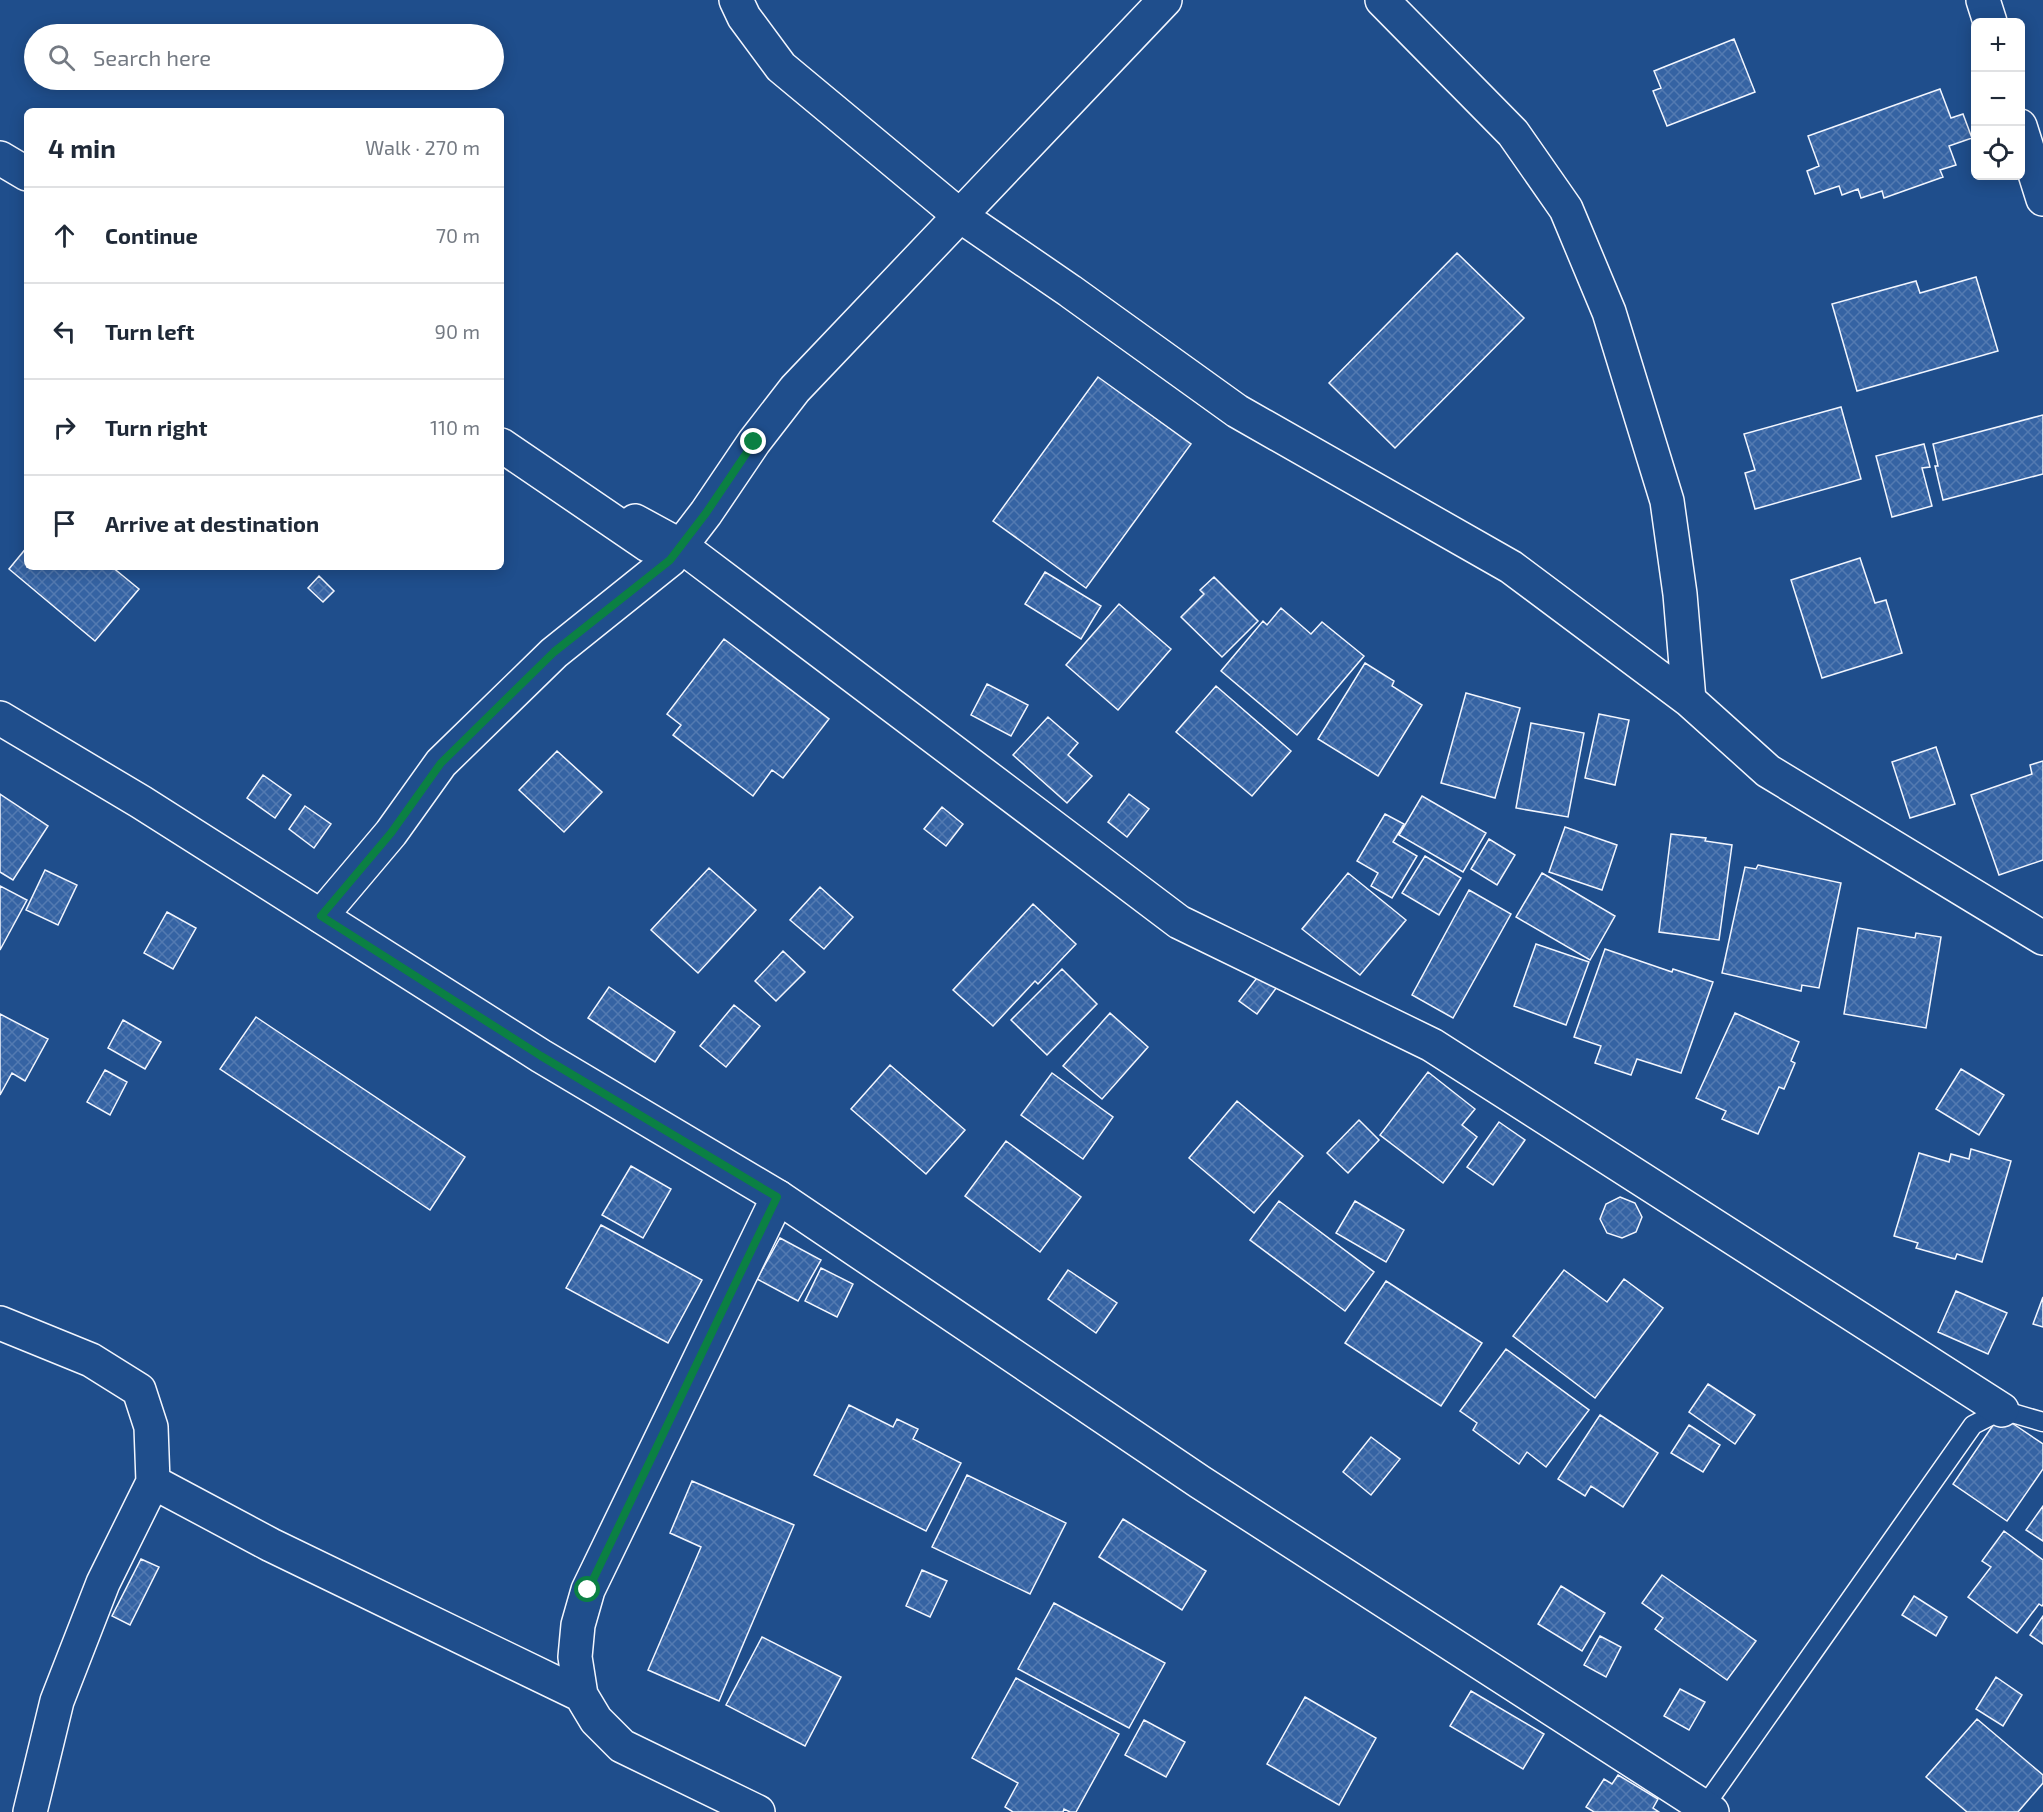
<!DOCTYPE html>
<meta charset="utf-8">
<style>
body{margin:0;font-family:"Exo 2",sans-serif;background:#f2f2f3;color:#1f2937}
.controls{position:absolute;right:18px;top:18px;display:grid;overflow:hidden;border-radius:9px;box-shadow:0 3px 15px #0003}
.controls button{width:54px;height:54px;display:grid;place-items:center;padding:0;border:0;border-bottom:2px solid #e0e1e3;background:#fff;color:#1f2937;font:30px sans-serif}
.stop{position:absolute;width:18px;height:18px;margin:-14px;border:4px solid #0b8043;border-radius:50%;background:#fff}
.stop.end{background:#0b8043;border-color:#fff;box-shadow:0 2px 6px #0008}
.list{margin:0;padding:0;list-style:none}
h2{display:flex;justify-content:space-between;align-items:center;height:78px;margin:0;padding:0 24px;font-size:26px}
h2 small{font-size:20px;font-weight:400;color:#747a83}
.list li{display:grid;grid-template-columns:39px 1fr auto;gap:18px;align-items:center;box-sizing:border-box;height:96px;padding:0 24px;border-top:2px solid #e0e1e3}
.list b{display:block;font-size:22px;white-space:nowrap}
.list em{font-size:20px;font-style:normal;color:#747a83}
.icon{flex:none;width:33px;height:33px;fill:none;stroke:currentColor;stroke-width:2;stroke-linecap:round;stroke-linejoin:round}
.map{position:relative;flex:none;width:2043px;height:1812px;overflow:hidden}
.search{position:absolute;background:#fff;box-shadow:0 3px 15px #0003;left:24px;top:24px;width:480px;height:66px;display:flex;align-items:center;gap:15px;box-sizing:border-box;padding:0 21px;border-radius:33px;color:#747a83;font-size:22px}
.panel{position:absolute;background:#fff;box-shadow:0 3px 15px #0003;left:24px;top:108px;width:480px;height:462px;border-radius:9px}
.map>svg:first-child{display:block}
</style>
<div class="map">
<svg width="2043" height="1812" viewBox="0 0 2043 1812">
<defs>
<pattern id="building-cross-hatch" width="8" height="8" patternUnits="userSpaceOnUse" patternTransform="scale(1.5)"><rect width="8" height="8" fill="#3563a3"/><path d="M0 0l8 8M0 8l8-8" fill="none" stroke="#537ab1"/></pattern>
</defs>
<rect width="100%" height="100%" fill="#1f4e8c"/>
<path fill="url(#building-cross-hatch)" stroke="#f2f6ff" stroke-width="1.5" d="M1734,39l21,53 -88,34 -14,-35 8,-3 -7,-17z
M1940,89l11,29 12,-4 9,24 -23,8 7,19 -16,5 3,7 -59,21 -2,-7 -21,7 -3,-9 -16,6 -3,-9 -24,8 -8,-23 12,-5 -11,-30z
M1457,253l67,65 -129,130 -66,-65z
M1976,277l22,74 -141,40 -25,-87 84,-23 4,12z
M1098,377l93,67 -105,144 -93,-67z
M1841,407l20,72 -106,30 -10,-36 10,-3 -11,-36z
M2043,415v59l-100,26 -8,-34h3l-5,-22z
M1924,444l6,23 -8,1 10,38 -40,11 -16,-61z
M27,547v20h85l27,22 -44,52 -86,-72z
M1860,558l15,45 11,-3 16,53 -80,25 -31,-98z
M1045,572l56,34 -20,33 -56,-35z
M319,576l15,15 -11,11 -15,-14z
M1214,577l44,44 -36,36 -41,-40 23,-23 -4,-4z
M1119,604l52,45 -53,61 -52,-45z
M1281,608l30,26 11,-12 42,34 -67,79 -76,-64 42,-50 4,4z
M724,639l105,80 -46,59 -11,-8 -19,26 -80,-61 8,-10 -14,-11z
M1365,663l29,18 -2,5 30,19 -44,71 -60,-37z
M987,684l41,21 -17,31 -40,-21z
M1216,686l75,65 -39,45 -76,-64z
M1466,693l54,15 -25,90 -54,-15z
M1599,714l30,6 -14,65 -30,-7z
M1048,717l30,26 -10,12 24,21 -25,27 -54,-48z
M1531,723l53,10 -16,84 -52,-9z
M1936,747l19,57 -45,14 -18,-56z
M557,751l45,41 -38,40 -45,-42z
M2043,761v99l-44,15 -28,-80 61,-21 -2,-9z
M263,775l28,20 -16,23 -28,-20z
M0,794l48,32 -35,54 -13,-8z
M1129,794l20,15 -22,28 -19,-15z
M1422,796l64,37 -23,39 -64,-37z
M305,806l26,18 -17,24 -25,-19z
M942,807l21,17 -17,22 -22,-17z
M1385,814l19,10 -11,18 24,14 -25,42 -21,-12 7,-13 -21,-12z
M1565,827l52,18 -15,45 -53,-18z
M1671,834l35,4 -1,3 27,4 -13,95 -60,-8z
M1489,839l26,16 -18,30 -26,-16z
M1425,856l36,22 -22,37 -37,-22z
M1758,865l83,18 -22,105 -17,-3 -1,6 -79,-18 23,-106 11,2z
M709,868l47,42 -58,63 -47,-43z
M45,870l32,15 -19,40 -32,-15z
M1348,873l58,47 -46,55 -58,-46z
M1542,873l73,43 -25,44 -74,-43z
M0,886l27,14 -27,50z
M820,887l33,30 -29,32 -34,-29z
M1469,890l42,24 -58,104 -41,-23z
M1033,904l43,40 -38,40 -3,-3 -42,45 -40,-36z
M167,912l29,16 -23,41 -29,-16z
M1858,928l57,10 1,-5 25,4 -15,91 -82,-14z
M1536,944l53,18 -23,63 -52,-19z
M1605,949l67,23 1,-3 40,13 -32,91 -44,-14 -6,16 -36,-12 6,-17 -27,-9z
M783,951l22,21 -29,29 -21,-20z
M1062,969l35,35 -50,51 -36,-35z
M1260,974l17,13 -20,27 -18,-13z
M609,987l66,45 -20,30 -67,-44z
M734,1005l26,21 -34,41 -26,-21z
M1110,1013l38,34 -46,52 -39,-33z
M1735,1013l64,29 -8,19 4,2 -11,26 -5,-2 -21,47 -36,-15 4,-8 -30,-13z
M0,1014l48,25 -23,42 -13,-8 -12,22z
M256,1017l209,140 -35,53 -210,-141z
M123,1020l38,22 -16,27 -37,-21z
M890,1065l75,65 -39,44 -75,-65z
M1961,1069l43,26 -25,40 -43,-26z
M105,1070l22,12 -17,33 -23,-13z
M1428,1072l47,37 -13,16 15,12 -34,46 -63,-48z
M1052,1073l61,44 -30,42 -62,-44z
M1237,1101l66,55 -49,57 -65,-55z
M1359,1120l20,20 -31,33 -21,-20z
M1499,1122l26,18 -32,45 -26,-18z
M1006,1141l75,56 -41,55 -75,-56z
M1971,1149l40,12 -29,101 -25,-8 -2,5 -39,-11 2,-5 -24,-7 25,-83 30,9 2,-8 18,5z
M631,1166l40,23 -28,49 -41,-23z
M1620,1197l15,6 7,14 -6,15 -14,6 -15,-5 -7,-14 6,-15z
M1279,1201l95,71 -29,39 -95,-71z
M1355,1201l49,29 -18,32 -50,-29z
M601,1225l101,55 -34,63 -102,-55z
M780,1238l41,22 -23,41 -41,-22z
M821,1268l32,16 -16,33 -32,-16z
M1068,1270l49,33 -21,30 -48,-34z
M1564,1270l43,32 17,-23 39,29 -68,90 -82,-62z
M1386,1281l96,62 -41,63 -96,-63z
M1956,1291l51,22 -19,41 -50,-22z
M2043,1297v30l-10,-3z
M1506,1349l83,61 -43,57 -19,-15 -8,12 -46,-34 4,-7 -17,-12z
M1708,1384l47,31 -20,29 -46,-32z
M849,1405l44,22 4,-8 21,10 -5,10 48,24 -35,68 -112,-56z
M1600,1415l58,38 -35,54 -32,-21 -6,10 -27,-17z
M2000,1415l43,29v25l-36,52 -54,-37z
M1689,1425l31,20 -17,27 -32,-19z
M1371,1437l29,22 -29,36 -28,-23z
M967,1475l99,48 -36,71 -98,-47z
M692,1481l102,44 -75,176 -71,-31 53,-123 -31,-14z
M2043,1506v35l-17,-11z
M1123,1519l83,52 -24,39 -83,-53z
M2004,1531l39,29v44l-1,2 -3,-2 -22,29 -49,-36 23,-30 -9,-6z
M141,1559l18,8 -29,58 -18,-9z
M922,1570l25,11 -17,36 -24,-11z
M1662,1575l94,66 -29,39 -72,-51 8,-11 -21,-15z
M1561,1586l44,27 -23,38 -44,-27z
M1914,1596l33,21 -11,19 -34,-21z
M1054,1603l111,60 -36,65 -111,-59z
M2043,1616v28l-13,-9z
M1600,1636l21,11 -15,30 -22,-12z
M762,1637l79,40 -36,69 -79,-41z
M1996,1677l26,18 -19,31 -27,-17z
M1016,1678l103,56 -43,78h-6l-6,-3 -1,3h-50l-8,-5 13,-24 -46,-25z
M1680,1689l25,13 -16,28 -25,-14z
M1471,1691l73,43 -21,35 -73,-43z
M1305,1697l71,41 -37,67 -72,-41z
M1977,1719l66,56v8l-25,29h-51l-41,-35z
M1144,1720l41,22 -19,35 -41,-22z
M1618,1775l40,24 -5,9 6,4h-65l-8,-5 18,-28 8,5z"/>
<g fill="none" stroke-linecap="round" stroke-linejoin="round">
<defs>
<path id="lane" d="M1704,1807l269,-382 29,-15 41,12"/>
<path id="street" d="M736,0l8,17 37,50 178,148 111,76 167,120 274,156 178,133 79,71 275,167
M1382,0l131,133 53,76 43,103 58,189 13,93 9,106
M1983,0l7,22
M2020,126l23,73
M0,158l27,16
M501,445l147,100
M635,521l46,25 498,376 253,123 570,365
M321,916l70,-83 50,-70 113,-110 116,-93 36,-47 48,-71 41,-53 370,-389
M0,1323l91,37 48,30 12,37 2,55 -50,101 -46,118 -27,111
M153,1482l118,63 310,150
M758,1812l-136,-66 -26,-26 -15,-25 -6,-38 3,-32 10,-35 190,-393"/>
<path id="secondary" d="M0,718l141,84 400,254 237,141 422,285 512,330"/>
</defs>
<use href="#lane" stroke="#f2f6ff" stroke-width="21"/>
<use href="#street" stroke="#f2f6ff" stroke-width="36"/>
<use href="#secondary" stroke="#f2f6ff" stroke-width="36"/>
<use href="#lane" stroke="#1f4e8c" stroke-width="18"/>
<use href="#street" stroke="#1f4e8c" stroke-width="33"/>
<use href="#secondary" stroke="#1f4e8c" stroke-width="33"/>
</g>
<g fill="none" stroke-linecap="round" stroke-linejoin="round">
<path stroke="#0b8043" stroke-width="8" d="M588,1590l189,-393 -236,-141 -220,-140 70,-83 50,-70 113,-111 116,-92 36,-47 48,-71"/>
</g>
</svg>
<div class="controls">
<button>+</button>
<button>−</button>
<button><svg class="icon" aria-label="locate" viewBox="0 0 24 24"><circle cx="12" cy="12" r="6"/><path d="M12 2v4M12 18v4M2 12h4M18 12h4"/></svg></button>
</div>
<div class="stop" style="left:588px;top:1590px"></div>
<div class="stop end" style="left:754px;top:442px"></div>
<div class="search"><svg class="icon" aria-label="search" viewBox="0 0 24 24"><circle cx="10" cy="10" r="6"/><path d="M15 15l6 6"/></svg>Search here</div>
<section class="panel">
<h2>4 min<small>Walk · 270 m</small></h2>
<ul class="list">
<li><svg class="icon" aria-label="ahead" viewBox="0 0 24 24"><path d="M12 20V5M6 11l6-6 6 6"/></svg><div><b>Continue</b></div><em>70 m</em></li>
<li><svg class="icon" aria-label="left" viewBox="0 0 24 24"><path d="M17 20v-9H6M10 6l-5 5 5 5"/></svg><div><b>Turn left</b></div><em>90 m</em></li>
<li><svg class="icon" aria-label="right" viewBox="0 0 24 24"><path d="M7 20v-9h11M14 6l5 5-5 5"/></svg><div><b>Turn right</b></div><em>110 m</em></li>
<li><svg class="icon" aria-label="arrive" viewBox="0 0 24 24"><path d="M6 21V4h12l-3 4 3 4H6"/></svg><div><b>Arrive at destination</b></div></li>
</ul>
</section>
</div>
